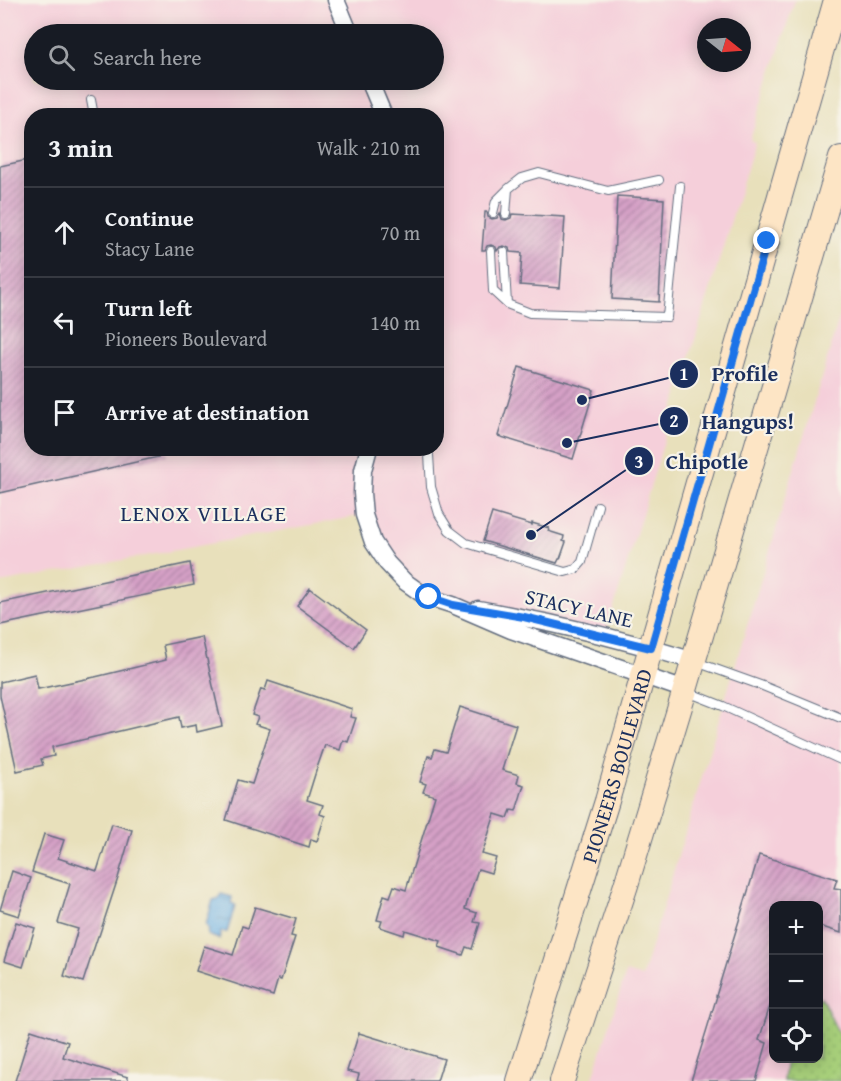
<!DOCTYPE html>
<meta charset="utf-8">
<style>
body{margin:0;font-family:"Gentium Book Plus",serif;background:#20242c;color:#f1f3f6}
.controls{position:absolute;right:18px;bottom:18px;display:grid;overflow:hidden;border-radius:12px;box-shadow:0 3px 15px #0003}
.controls button{width:54px;height:54px;display:grid;place-items:center;padding:0;border:0;border-bottom:2px solid #363941;background:#171b24;color:#f1f3f6;font:30px sans-serif}
.compass{position:absolute;left:697px;top:18px;width:54px;height:54px;border-radius:50%;background:#171b24;box-shadow:0 3px 15px #0003;rotate:107deg}
.stop{position:absolute;width:18px;height:18px;margin:-14px;border:4px solid #1a73e8;border-radius:50%;background:#fff}
.stop.end{background:#1a73e8;border-color:#fff;box-shadow:0 2px 6px #0008}
.list{margin:0;padding:0;list-style:none}
h2{display:flex;justify-content:space-between;align-items:center;height:78px;margin:0;padding:0 24px;font-size:26px}
h2 small{font-size:20px;font-weight:400;color:#9ea1a6}
.list li{display:grid;grid-template-columns:39px 1fr auto;gap:18px;align-items:center;box-sizing:border-box;height:90px;padding:0 24px;border-top:2px solid #363941}
.list b{display:block;font-size:22px;white-space:nowrap}
.list p{margin:0;font-size:20px;white-space:nowrap;color:#9ea1a6}
.list em{font-size:20px;font-style:normal;color:#9ea1a6}
.icon{flex:none;width:33px;height:33px;fill:none;stroke:currentColor;stroke-width:2;stroke-linecap:round;stroke-linejoin:round}
.map{position:relative;flex:none;width:841px;height:1081px;overflow:hidden}
.search{position:absolute;background:#171b24;box-shadow:0 3px 15px #0003;left:24px;top:24px;width:420px;height:66px;display:flex;align-items:center;gap:15px;box-sizing:border-box;padding:0 21px;border-radius:33px;color:#9ea1a6;font-size:22px}
.panel{position:absolute;background:#171b24;box-shadow:0 3px 15px #0003;left:24px;top:108px;width:420px;height:348px;border-radius:24px}
.map>svg:first-child{display:block}
</style>
<div class="map">
<svg width="841" height="1081" viewBox="0 0 841 1081">
<defs>
<pattern id="park-dots" width="8" height="8" patternUnits="userSpaceOnUse" patternTransform="scale(1.5)"><rect width="8" height="8" fill="#a7cf7a"/><path d="M2 2h.1M6 6h.1" fill="none" stroke="#8fb26c" stroke-width="1.8" stroke-linecap="round"/></pattern>
<pattern id="water-ripples" width="26" height="14" patternUnits="userSpaceOnUse" patternTransform="scale(1.5)"><rect width="26" height="14" fill="#6fb2e4"/><path d="M2 4q2-2 4 0t4 0M15 11q2-2 4 0t4 0" fill="none" stroke="#5a91bc"/></pattern>
<pattern id="building-hatch" width="6" height="6" patternUnits="userSpaceOnUse" patternTransform="scale(1.5)"><rect width="6" height="6" fill="#d5a0c6"/><path d="M-1 1l2-2M0 6l6-6M5 7l2-2" fill="none" stroke="#ac83a4"/></pattern>
</defs>
<rect width="100%" height="100%" fill="#f7f3e8"/>
<filter id="ink" filterUnits="userSpaceOnUse"><feTurbulence type="fractalNoise" baseFrequency=".0167" numOctaves="2"/><feDisplacementMap in="SourceGraphic" scale="12" xChannelSelector="R" yChannelSelector="G"/><feConvolveMatrix kernelMatrix="1 2 1 2 8 2 1 2 1" color-interpolation-filters="sRGB"/></filter>
<filter id="wash" filterUnits="userSpaceOnUse"><feTurbulence type="fractalNoise" baseFrequency=".008" numOctaves="4" result="noise"/><feDisplacementMap in="SourceGraphic" scale="24" xChannelSelector="R" yChannelSelector="G"/><feGaussianBlur stdDeviation="1.35" result="paint"/><feColorMatrix in="noise" values="0 0 0 0 0 0 0 0 0 0 0 0 0 0 0 0 0 1.4 0 .05"/><feComposite in="paint" operator="in"/></filter>
<g filter="url(#wash)">
<rect width="100%" height="100%" fill="#e8e0bb"/>
<path fill="#f5cfda" fill-rule="evenodd" d="M0,0h795l-45,140 5,2 -150,494 -152,-31 -49,-24 -40,-66 -364,68zM706,27h36v36h-36zM34,34h400v46h-400zM32,116h404v332h-404z
M841,312v727l-20,-42 -2,3 -1,-94h-44v152l12,1 -3,22h-191l34,-109 16,5z"/>
<path fill="url(#park-dots)" stroke="#617f6c" stroke-width="1.5" d="M821,997l20,42v42h-58l3,-22 32,-1v-58z"/>
<path fill="url(#water-ripples)" stroke="#4570a1" stroke-width="1.5" d="M221,894l11,3 -1,6 4,3 -8,26h-6l-2,7 -11,-4 1,-6 -3,-4 7,-25 7,-2z"/>
<g id="blocks">
<path fill="url(#building-hatch)" d="M32,159v289h135v7l-167,38v-327z
M617,196l47,3 -5,103 -47,-3z
M485,212h2l1,5 4,2 5,-1 3,-5 2,6 4,1 5,-2 1,-4 53,3 -5,71 -40,-3 2,-32 -12,-1 -1,-4 -5,-2 -4,1 -3,4 -1,-4 -5,-2 -4,1 -2,4h-3z
M519,367l75,23 -21,69 -75,-23z
M492,513l40,12v-2l17,5 -1,3 16,5 -1,5 3,1 -6,17h-1l-2,4 -74,-22z
M190,563l4,22 -194,40v-22z
M310,588l56,42 -12,18 -57,-42z
M202,637l20,89 -25,6 -1,-7 -15,3 -2,-11 -127,30 2,9 -13,3 2,6 -26,6 -17,-75v-14l35,-8 3,15 57,-12 71,-17 -3,-15z
M268,681l84,28 -2,8 6,1 -8,24 -5,-2 -3,10 -15,-5 -8,23 -10,32 16,5 -3,9 5,2 -8,25 -6,-2 -2,8 -83,-27 12,-40 14,4 18,-55 -15,-5 3,-7 -6,-2 9,-26 4,1z
M460,707l56,18 -14,45 17,5 -2,8 7,2 -8,26 -5,-1 -3,8 -13,-4 -13,40 14,4 -5,15 -13,-4 -13,40 12,4 -3,9 6,1 -8,26 -6,-2 -3,8 -24,-8 2,-6 -36,-11 -1,5 -24,-8 2,-6 -5,-1 7,-25 6,2 4,-11 12,4 29,-94 -12,-4 3,-8 -6,-2 8,-26 4,1 3,-8 11,3z
M112,824l20,6 -14,48 -19,58h-1l-15,46 -19,-6 14,-47 -20,-6 12,-39 -38,-12 12,-38 20,6 -6,18 39,13z
M759,855l78,24 -3,9 7,1v44l-22,-7v-20h-45v88l-15,46 8,3 -11,38h-65l26,-85h-1z
M12,871l19,7 -12,38 -19,-6z
M255,907l41,12 -5,17 4,1 -14,43 -3,-1 -5,17 -77,-25 8,-25 29,9 9,-29 6,2z
M16,922l19,6 -12,39 -19,-6z
M31,1030l37,12 -5,15 65,20v4h-113z
M359,1033l85,26 -7,22h-80l2,-7 -12,-3z"/>
</g>
</g>
<g filter="url(#ink)">
<use href="#blocks" fill-opacity="0" stroke="#636d7f" stroke-width="1.5"/>
<g fill="none" stroke-linecap="round" stroke-linejoin="round">
<defs>
<path id="service" d="M91,100l3,16
M493,213l3,-12 12,-12 14,-11 17,-5 69,18 51,-11
M506,214l2,-25
M491,251l2,40 14,13 23,9 137,4 13,-131
M504,252l3,52
M429,455l2,32 8,27 10,16 17,13 99,29 11,-3 6,-7 16,-56
M696,662l67,24 78,32
M685,691l38,15 118,54"/>
<path id="minor" d="M336,0l14,34
M369,80l15,36
M369,448l-6,22 -1,23 2,22 9,27 14,21 17,18 21,15 28,9 58,25 174,60
M478,609c73,13 145,30 216,52"/>
<g id="secondary">
<path id="s1" d="M519,1081l88,-280 229,-801"/>
<path d="M562,1081l64,-196 59,-195 156,-532"/>
</g>
</defs>
<use href="#service" stroke="#636d7f" stroke-width="10"/>
<use href="#minor" stroke="#636d7f" stroke-width="19"/>
<use href="#secondary" stroke="#636d7f" stroke-width="26"/>
<use href="#service" stroke="#fff" stroke-width="8"/>
<use href="#minor" stroke="#fff" stroke-width="16"/>
<use href="#secondary" stroke="#fde5c5" stroke-width="24"/>
</g>
</g>
<g fill="none" stroke-linecap="round" stroke-linejoin="round" filter="url(#ink)">
<path stroke="#1a73e8" stroke-width="8" d="M429,597l24,8 71,12 127,31 116,-407"/>
</g>
<g text-anchor="middle" dominant-baseline="central" stroke-width="4.5" stroke-linejoin="round" paint-order="stroke">
<g font-size="21" fill="#1b2f5e" stroke="#f7f3e8">
<text transform="translate(579 608) rotate(13)">STACY LANE</text>
<text stroke="none"><textPath href="#s1" startOffset="330">PIONEERS BOULEVARD</textPath></text>
</g>
<g font-size="22" letter-spacing="1.5" fill="#1b2f5e" stroke="#f7f3e8">
<text x="204" y="513">LENOX VILLAGE</text>
</g>
</g>
<path fill="none" stroke="#1b2f5e" stroke-width="2" d="M582 400L684 374M567 443L674 421M531 535L639 461"/>
<g fill="#1b2f5e" stroke="#f7f3e8" stroke-width="2">
<circle cx="582" cy="400" r="6"/>
<circle cx="567" cy="443" r="6"/>
<circle cx="531" cy="535" r="6"/>
<circle cx="684" cy="374" r="15"/>
<circle cx="674" cy="421" r="15"/>
<circle cx="639" cy="461" r="15"/>
</g>
<g font-size="18" text-anchor="middle" font-weight="bold" fill="#fff">
<text x="684" y="380">1</text>
<text x="674" y="427">2</text>
<text x="639" y="468">3</text>
</g>
<g font-size="22" text-anchor="middle" font-weight="bold" fill="#1b2f5e" stroke="#f7f3e8" stroke-width="4.5" stroke-linejoin="round" paint-order="stroke">
<text x="745" y="381">Profile</text>
<text x="748" y="429">Hangups!</text>
<text x="707" y="469">Chipotle</text>
</g>
</svg>
<div class="controls">
<button>+</button>
<button>−</button>
<button><svg class="icon" aria-label="locate" viewBox="0 0 24 24"><circle cx="12" cy="12" r="6"/><path d="M12 2v4M12 18v4M2 12h4M18 12h4"/></svg></button>
</div>
<svg class="compass" viewBox="-18 -18 36 36"><path d="M0-13l5 13h-10z" fill="#e53935"/><path d="M0 13l5-13h-10z" fill="#9ea1a6"/></svg>
<div class="stop" style="left:429px;top:597px"></div>
<div class="stop end" style="left:767px;top:241px"></div>
<div class="search"><svg class="icon" aria-label="search" viewBox="0 0 24 24"><circle cx="10" cy="10" r="6"/><path d="M15 15l6 6"/></svg>Search here</div>
<section class="panel">
<h2>3 min<small>Walk · 210 m</small></h2>
<ul class="list">
<li><svg class="icon" aria-label="ahead" viewBox="0 0 24 24"><path d="M12 20V5M6 11l6-6 6 6"/></svg><div><b>Continue</b><p>Stacy Lane</p></div><em>70 m</em></li>
<li><svg class="icon" aria-label="left" viewBox="0 0 24 24"><path d="M17 20v-9H6M10 6l-5 5 5 5"/></svg><div><b>Turn left</b><p>Pioneers Boulevard</p></div><em>140 m</em></li>
<li><svg class="icon" aria-label="arrive" viewBox="0 0 24 24"><path d="M6 21V4h12l-3 4 3 4H6"/></svg><div><b>Arrive at destination</b></div></li>
</ul>
</section>
</div>
